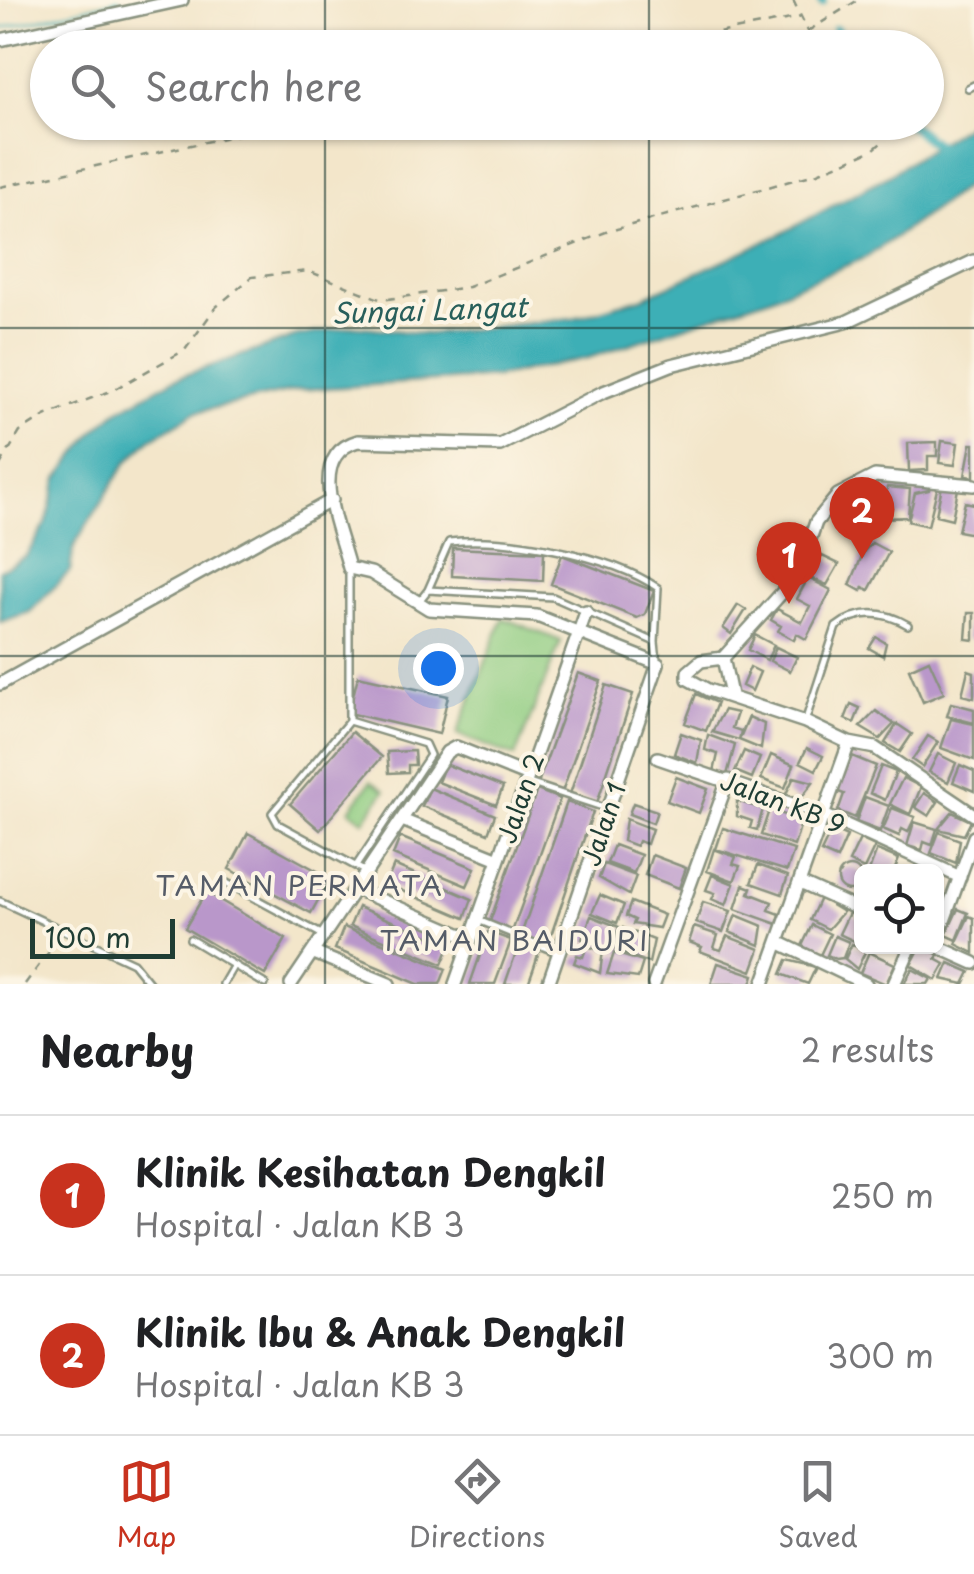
<!DOCTYPE html>
<meta charset="utf-8">
<style>
body{margin:0;font-family:"Playpen Sans",sans-serif;background:#f6f6f6;color:#202124}
.controls{position:absolute;right:30px;bottom:30px;display:grid;overflow:hidden;border-radius:15px;box-shadow:0 2px 8px #0004}
.controls button{width:90px;height:90px;display:grid;place-items:center;padding:0;border:0;border-bottom:2px solid #e0e0e0;background:#fff;color:#202124;font:50px sans-serif}
.scale{position:absolute;left:30px;bottom:25px;width:145px;box-sizing:border-box;padding-left:10px;border:5px solid #1f3d34;border-top:0;font-size:28px;line-height:35px;white-space:nowrap;color:#1f3d34;-webkit-text-stroke:8px #fcf5e5;paint-order:stroke}
.you{position:absolute;left:438px;top:668px;width:35px;height:35px;margin:-25px;border:8px solid #fff;border-radius:50%;background:#1a73e8;box-shadow:0 0 0 15px #1a73e833}
.badge{display:grid;place-items:center;width:65px;height:65px;border-radius:50%;background:#c8321e;color:#fff;font-size:32px;font-weight:700}
.pin{position:absolute;translate:-50% -82px;filter:drop-shadow(0 2px 5px #0008)}
.pin::after{content:'';position:absolute;top:52px;width:35px;height:30px;background:inherit;clip-path:polygon(0 0,100% 0,50% 100%)}
.list{margin:0;padding:0;list-style:none}
h2{display:flex;justify-content:space-between;align-items:center;height:130px;margin:0;padding:0 40px;font-size:42px}
h2 small{font-size:32px;font-weight:400;color:#757577}
.list li{display:grid;grid-template-columns:65px 1fr auto;gap:30px;align-items:center;box-sizing:border-box;height:160px;padding:0 40px;border-top:2px solid #e0e0e0}
.list b{display:block;font-size:38px;white-space:nowrap}
.list p{margin:0;font-size:32px;white-space:nowrap;color:#757577}
.list em{font-size:32px;font-style:normal;color:#757577}
.icon{flex:none;width:55px;height:55px;fill:none;stroke:currentColor;stroke-width:2;stroke-linecap:round;stroke-linejoin:round}
.map{position:relative;flex:none;width:974px;height:984px;overflow:hidden}
.search{position:absolute;background:#fff;box-shadow:0 2px 8px #0004;left:30px;right:30px;top:30px;height:110px;display:flex;align-items:center;gap:25px;box-sizing:border-box;padding:0 35px;border-radius:55px;color:#757577;font-size:38px}
.sheet{height:450px;background:#fff}
nav{display:flex;justify-content:space-around;align-items:center;box-sizing:border-box;height:140px;border-top:2px solid #e0e0e0;background:#fff;font-size:28px;color:#757577}
nav a{display:grid;justify-items:center;gap:5px}
nav .on{color:#c8321e}
.map>svg:first-child{display:block}
</style>
<div class="map">
<svg width="974" height="984" viewBox="0 0 974 984">
<rect width="100%" height="100%" fill="#fcf5e5"/>
<filter id="ink" filterUnits="userSpaceOnUse"><feTurbulence type="fractalNoise" baseFrequency=".01" numOctaves="2"/><feDisplacementMap in="SourceGraphic" scale="20" xChannelSelector="R" yChannelSelector="G"/><feConvolveMatrix kernelMatrix="1 2 1 2 8 2 1 2 1" color-interpolation-filters="sRGB"/></filter>
<filter id="wash" filterUnits="userSpaceOnUse"><feTurbulence type="fractalNoise" baseFrequency=".0048" numOctaves="4" result="noise"/><feDisplacementMap in="SourceGraphic" scale="40" xChannelSelector="R" yChannelSelector="G"/><feGaussianBlur stdDeviation="2.25" result="paint"/><feColorMatrix in="noise" values="0 0 0 0 0 0 0 0 0 0 0 0 0 0 0 0 0 1.4 0 .05"/><feComposite in="paint" operator="in"/></filter>
<g filter="url(#wash)">
<rect width="100%" height="100%" fill="#f3e6ca"/>
<path fill="#8fcc81" stroke="#57845a" stroke-width="2.5" d="M503,618l58,23 -46,116 -58,-23z
M371,781l14,10 -21,30 -14,-11z"/>
<path fill="#3eafb6" stroke="#2e7675" stroke-width="2.5" d="M974,120v61l-107,76 -99,41 -180,60 -92,19 -199,13 -101,22 -47,28 -23,23 -52,83 -4,25 -40,41 -30,10v-52l26,-14 20,-32 12,-46 36,-47 23,-20 57,-32 123,-43 58,-10 73,8 146,-16 70,-21 133,-61 112,-61z"/>
<g fill="none" stroke-linecap="round" stroke-linejoin="round">
<path stroke="#3eafb6" stroke-width="2.5" d="M0,29l120,-29"/>
<path stroke="#3eafb6" stroke-width="10" d="M821,0l1,2
M836,30l6,18
M906,122l39,30"/>
</g>
<g id="blocks">
<path fill="#b997ca" d="M942,441l16,2 -3,22 -16,-2z
M937,442v14h-9v14l-19,1 -1,-28z
M971,444h3v33l-9,-1z
M931,483l7,2 -10,41 -20,-5 7,-28 14,-3z
M942,486l16,3 -6,30 -16,-4z
M887,487l23,2 -2,28 -24,1z
M875,490l4,20 -15,4v-21z
M965,502l9,2v30l-16,-3z
M872,543l17,9 -20,38 -6,-3 -2,4 -11,-6 14,-34z
M453,548l91,4 -1,29 -91,-5z
M562,555l92,36 -9,23 -8,4 -86,-34z
M820,555l19,9 -12,21 -21,-9 6,-17z
M808,578l23,12 -25,49 -9,-5 -3,6 -16,-9 3,-5 -10,-6 6,-11 25,13 8,-16 -13,-7z
M738,605l8,5 -15,24 -8,-6z
M968,613h6v27l-8,-1z
M755,635l19,10 -7,15 -19,-10z
M876,637l10,6 -3,13 -14,-8z
M776,647l21,10 -7,14 -20,-10z
M929,660l15,33 -21,9 -14,-33z
M750,667l10,5 -8,19 -10,-5z
M968,670l6,2v26l-12,-3z
M578,673l23,8 -39,111 -24,-9z
M358,676l90,20 -9,38 -90,-21z
M606,685l27,9 -36,109 -27,-9z
M696,694l21,9 -11,28 -21,-8z
M951,703l23,6v14l-27,-7z
M851,704l9,4 -6,15 -9,-4z
M724,710l13,3 -5,15 9,3 -2,9 -27,-8z
M876,711l18,13 -14,15 -20,-12z
M749,717l15,7 -3,25 -22,-9z
M951,719l23,5v36l-33,-12z
M897,724l15,10 -12,18 -15,-9z
M352,732l30,25 -62,73 -30,-26z
M681,733l20,7 -4,23 -23,-9z
M708,735l27,10 -8,30 -13,-3 4,-18 -13,-4z
M928,736l10,6 -16,25 -10,-7z
M807,748l16,8 -7,14 -16,-8z
M414,751l1,14h-7v7l-19,1 -2,-21z
M744,751l16,7 -8,20 -17,-7z
M938,754l18,9 -8,19 -19,-10z
M771,755l23,10 -9,23 -24,-9z
M852,756l24,10 -21,52 -17,-7 6,-17 -8,-3z
M445,764l58,23 -7,18 -58,-23z
M960,765l14,6v20l-21,-9z
M881,766l15,6 -11,28 -15,-7z
M676,777l32,12 -9,24 -32,-12z
M794,777l19,5 -14,19 -13,-7z
M903,778l18,9 -11,27 -20,-10z
M430,788l65,27 -7,18 -66,-27z
M537,790l23,9 -48,133 -23,-8z
M924,793l14,9 -9,14 -14,-9z
M865,797l24,9 -9,25 -24,-9z
M737,801l26,8 -6,21 -7,-2 2,-7 -15,-5z
M567,802l26,10 -45,132 -27,-9z
M633,803l24,8 -4,12 -24,-9z
M892,808l23,9 -7,15 -6,-3 -3,7 -16,-7z
M769,810l33,10 -8,26 -33,-11z
M952,812l19,9 -7,14 -26,-6z
M626,819l26,10 -5,15 -9,-3 -2,5 -13,-5z
M914,822l23,7 -5,16 -8,-3 -2,8 -15,-4z
M723,828l71,22 -7,21 -71,-22z
M832,829l15,7 -10,23 -16,-7z
M939,832l21,8 -4,23 -25,-10z
M248,833l82,45 -19,35 -82,-44z
M400,837l75,31 -8,18 -74,-31z
M860,839l15,7 -11,23 -15,-7z
M614,845l27,10 -7,18 -27,-10z
M714,849l22,8 -3,7 7,2 -6,15 -27,-10z
M877,850l22,9 -5,12h-25z
M652,855l34,13 -7,20 -34,-13z
M604,864l32,12 -7,19 -30,-17z
M394,865l78,34 -7,19 -79,-34z
M758,865l30,11 -6,18 -31,-11z
M838 879a12 12 0 1 1 24 0a12 12 0 1 1-24 0Z
M712,875l22,9 -8,21 -14,-6 3,-6 -9,-3z
M743,885l8,3 -2,5 23,9 -3,8 11,4 -3,10 -42,-15z
M206,892l80,47 -21,36 -80,-47z
M600,895l24,10 -7,18 -25,-10z
M820,898l23,14 -15,17 -18,-9z
M631,902l33,13 -5,13 -26,-4 2,-4 -9,-4z
M703,902l28,9 -8,21 -27,-9z
M358,907l92,38 -8,19 -92,-38z
M958,909l10,4 -11,27 -11,-5z
M849,913l12,6 -5,23 -17,-8z
M736,915l27,11 -3,19 -31,-13z
M591,916l28,11 -8,23 -29,-11z
M969,916l5,2v35l-18,-9z
M812,925l18,9 -10,21 -18,-9z
M344,927l102,42 -6,15h-22l-83,-35z
M694,927l24,8 -4,13 7,2 6,-14 33,13 -8,22 -52,-20 2,-4 -13,-5z
M623,928l31,12 -5,23 -34,-13z
M488,932l23,8 -3,9 -13,35h-25z
M835,936l14,6 -6,16 -7,1 -9,-4z
M519,944l20,7 -5,16 -6,17h-23z
M852,944l14,6 -9,19 -12,-10z
M587,946l16,5 -3,22 -26,-10 3,-8 6,2z
M921,946l18,7 -3,6 9,5 -9,16 -25,-15z
M869,952l26,12 -9,20 -26,-11z
M614,953l29,9 -5,16 -31,-4z
M787,960l29,7 -8,17 -27,-10z
M718,963l36,12 -3,9h-40z
M949,963l21,9 -6,12 -22,-5z
M912,969l19,10 -3,5h-24z"/>
</g>
</g>
<g filter="url(#ink)">
<use href="#blocks" fill-opacity="0" stroke="#89927f" stroke-width="2.5"/>
<g fill="none" stroke-linecap="round" stroke-linejoin="round">
<defs>
<path id="lane" d="M968,88l6,-3
M349,570v151l-77,92 6,11 88,48
M428,590l21,-48c58,-6 161,13 209,46l-3,54
M420,600l8,-10 125,7 102,45 2,19
M806,719l30,-92c23,-18 48,-16 72,-2
M349,721l76,23 5,11 -74,111
M526,782l79,26
M223,881l100,54
M0,901l133,62 17,21
M478,920l78,32
M190,939l75,45
M223,984l11,-19"/>
<path id="street" d="M0,40l182,-40
M723,658l-22,3 -13,11v7l20,11 97,32 44,21 26,5 99,67
M0,684l332,-184
M731,695l-8,-37 74,-82 19,-54 22,-27 37,-19 99,9
M658,758l166,57 136,62
M402,820l97,39
M800,883l62,28
M358,890l113,49
M778,942l88,42
M936,943l38,-106
M936,946l38,17
M314,953l75,31
M291,984l156,-232 9,-5 72,29
M455,984l131,-372
M548,984l110,-320 -121,-48 -108,-7 -58,-36 -22,-5c-9,-38 -45,-112 9,-127l142,4 101,-52 70,-28 175,-43 128,-61
M654,984l74,-204
M763,984l86,-241
M894,984l17,-38"/>
</defs>
<use href="#lane" stroke="#89927f" stroke-width="10"/>
<use href="#street" stroke="#89927f" stroke-width="16"/>
<path stroke="#89927f" stroke-width="2.5" stroke-dasharray="8 8" stroke-linecap="butt" d="M793,0l23,48
M808,31l50,-31
M641,48l160,-31
M0,187l296,-65
M0,465l20,-33 25,-16 68,-26 72,-40 31,-43 36,-30 56,-6 74,29 86,-13 138,-55 209,-58 58,-24 8,-7v-9l-8,-12
M25,984l35,-47"/>
<use href="#lane" stroke="#fff" stroke-width="5"/>
<use href="#street" stroke="#fff" stroke-width="11"/>
</g>
</g>
<path fill="none" stroke="#1f3d34" stroke-width="2.5" stroke-opacity="0.55" d="M325,0v48M649,0v48M325,122v862M649,122v862M0,328h974M0,656h974"/>
<g text-anchor="middle" dominant-baseline="central" stroke-width="8" stroke-linejoin="round" paint-order="stroke">
<g font-size="25" fill="#1f3d34" stroke="#fcf5e5">
<text transform="translate(520 798) rotate(-71)">Jalan 2</text>
<text transform="translate(783 802) rotate(21)">Jalan KB 9</text>
<text transform="translate(603 824) rotate(-71)">Jalan 1</text>
</g>
<g font-size="28" font-style="italic" fill="#285f5b" stroke="#fcf5e5">
<text transform="translate(429 309) rotate(-2)">Sungai Langat</text>
</g>
<g font-size="28" letter-spacing="2.5" fill="#555c68" stroke="#fcf5e5">
<text x="300" y="884">TAMAN PERMATA</text>
<text x="515" y="939">TAMAN BAIDURI</text>
</g>
</g>
</svg>
<div class="controls">
<button><svg class="icon" aria-label="locate" viewBox="0 0 24 24"><circle cx="12" cy="12" r="6"/><path d="M12 2v4M12 18v4M2 12h4M18 12h4"/></svg></button>
</div>
<div class="scale">100 m</div>
<div class="you"></div>
<div class="pin badge" style="left:789px;top:604px">1</div>
<div class="pin badge" style="left:862px;top:559px">2</div>
<div class="search"><svg class="icon" aria-label="search" viewBox="0 0 24 24"><circle cx="10" cy="10" r="6"/><path d="M15 15l6 6"/></svg>Search here</div>
</div>
<section class="sheet">
<h2>Nearby<small>2 results</small></h2>
<ul class="list">
<li><span class="badge">1</span><div><b>Klinik Kesihatan Dengkil</b><p>Hospital · Jalan KB 3</p></div><em>250 m</em></li>
<li><span class="badge">2</span><div><b>Klinik Ibu &amp; Anak Dengkil</b><p>Hospital · Jalan KB 3</p></div><em>300 m</em></li>
</ul>
</section>
<nav>
<a class="on"><svg class="icon" aria-label="map" viewBox="0 0 24 24"><path d="M3 6l6-2 6 2 6-2v14l-6 2-6-2-6 2zM9 4v14M15 6v14"/></svg>Map</a>
<a><svg class="icon" aria-label="directions" viewBox="0 0 24 24"><path d="M12 3l9 9-9 9-9-9zM9 14v-3h6M13 9l2 2-2 2"/></svg>Directions</a>
<a><svg class="icon" aria-label="saved" viewBox="0 0 24 24"><path d="M7 4h10v16l-5-4-5 4z"/></svg>Saved</a>
</nav>
